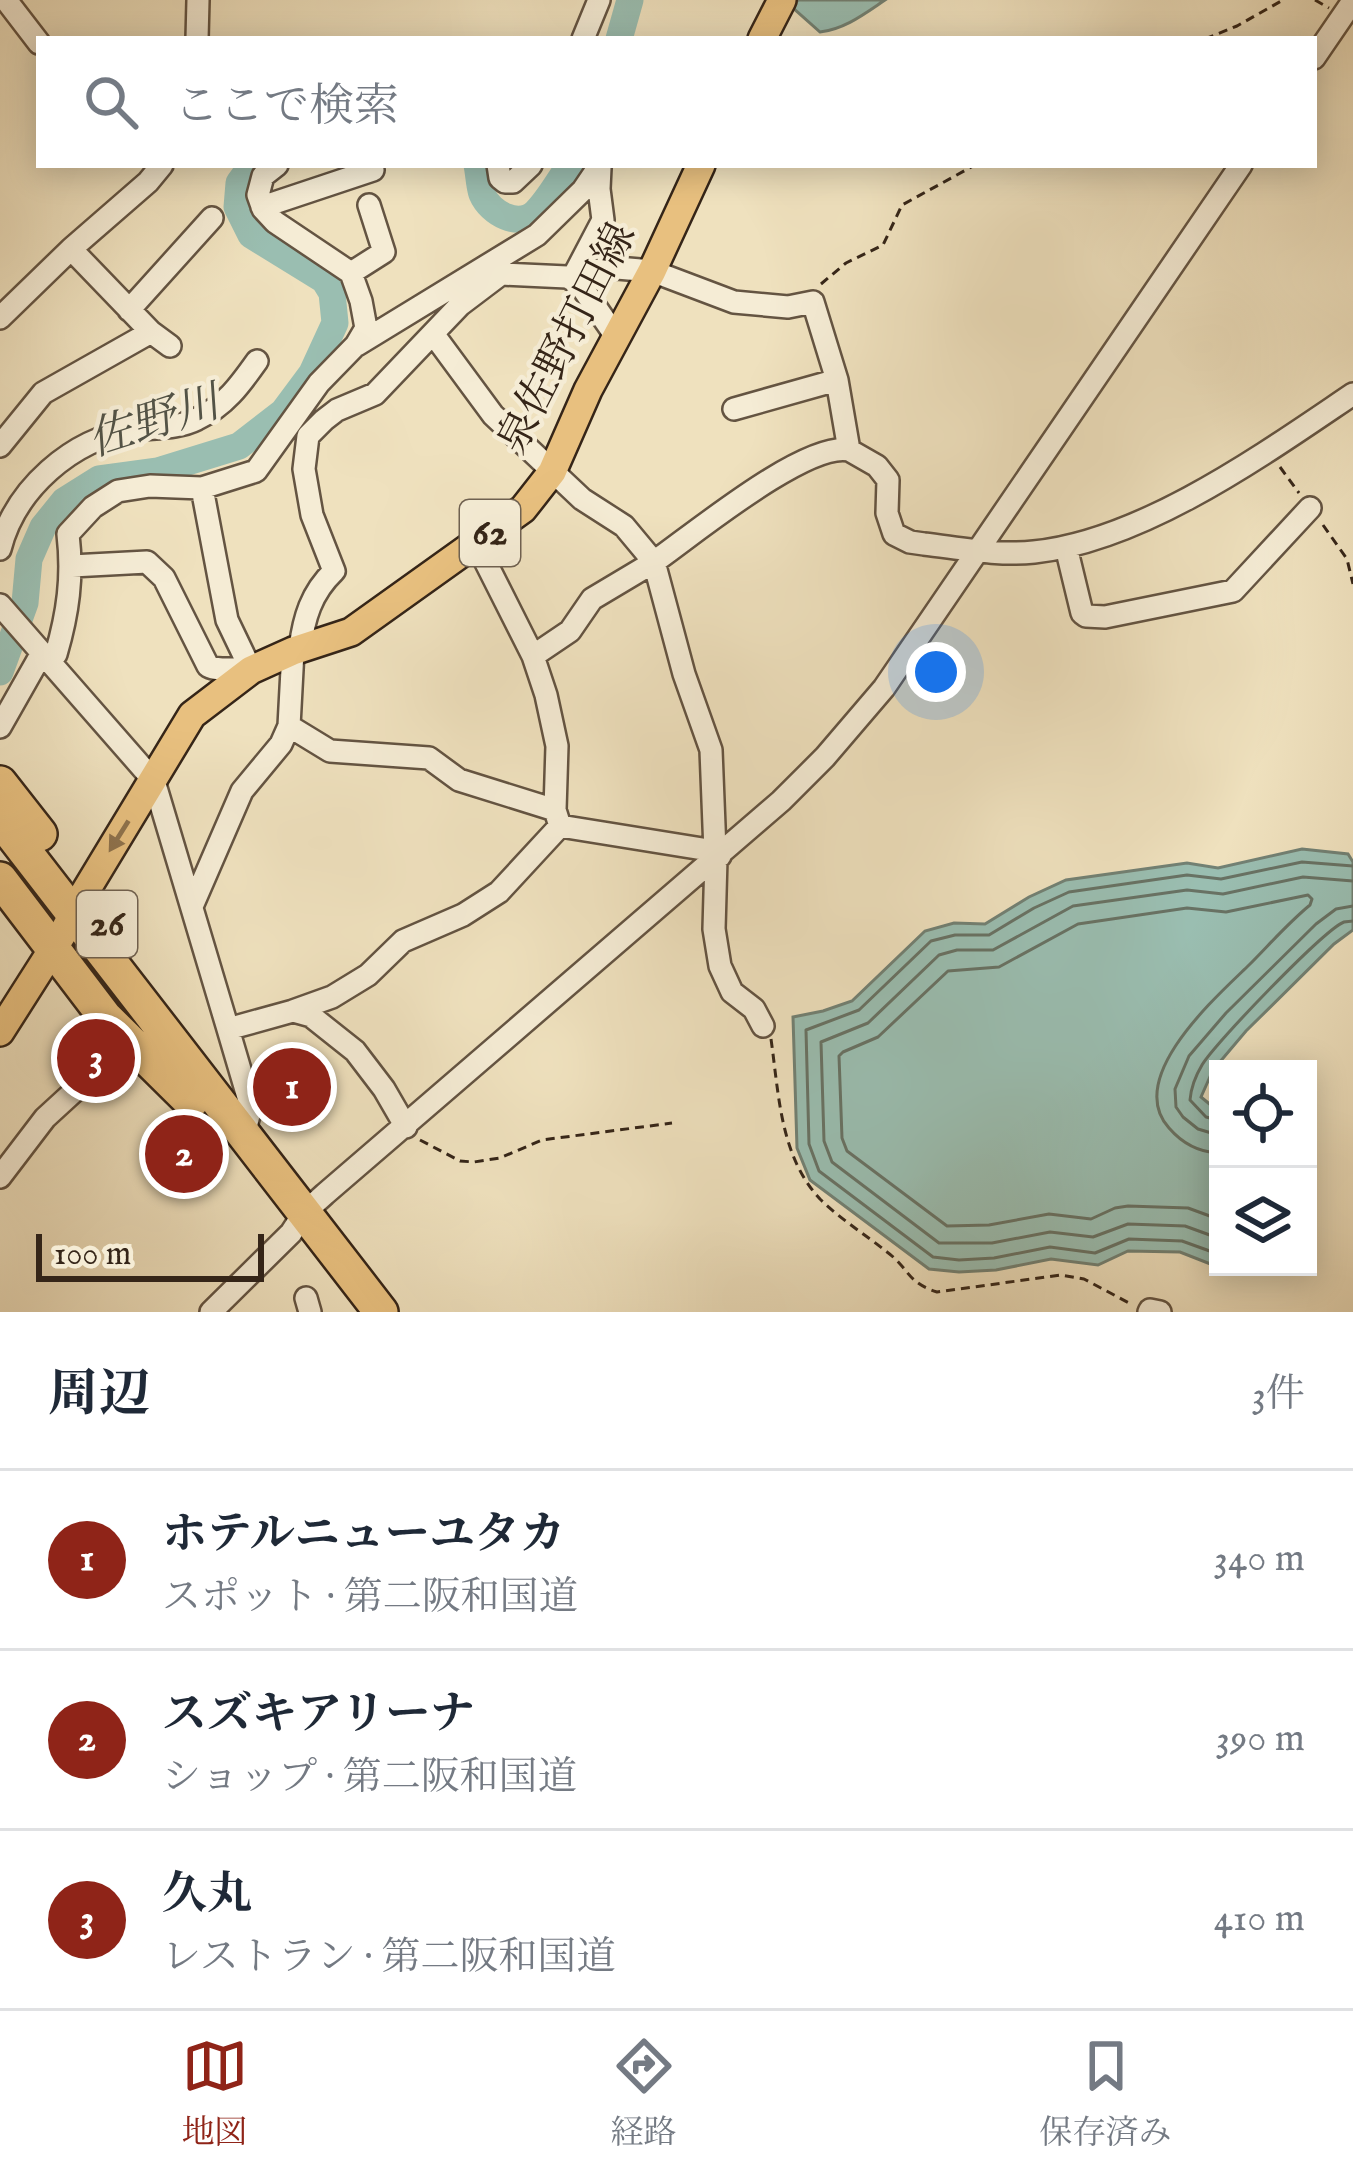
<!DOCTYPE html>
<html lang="ja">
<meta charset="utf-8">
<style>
body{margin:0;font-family:"IM FELL English","Noto Serif JP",serif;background:#f6f6f7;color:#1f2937}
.controls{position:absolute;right:36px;bottom:36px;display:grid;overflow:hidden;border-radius:0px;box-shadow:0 6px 30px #0003}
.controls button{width:108px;height:108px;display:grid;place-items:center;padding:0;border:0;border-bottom:3px solid #e0e1e3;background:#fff;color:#1f2937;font:60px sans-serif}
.scale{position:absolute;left:36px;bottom:30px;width:228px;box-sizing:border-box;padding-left:12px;border:6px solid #352518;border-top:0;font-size:33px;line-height:42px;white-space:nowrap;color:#352518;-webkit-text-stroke:9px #f5ecd5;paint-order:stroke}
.you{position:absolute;left:936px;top:672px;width:42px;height:42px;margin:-30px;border:9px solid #fff;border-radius:50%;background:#1a73e8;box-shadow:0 0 0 18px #1a73e833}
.badge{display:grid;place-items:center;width:78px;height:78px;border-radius:50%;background:#8f2418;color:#fff;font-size:39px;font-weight:700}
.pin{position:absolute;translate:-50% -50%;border:6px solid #fff;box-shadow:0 3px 12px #0006}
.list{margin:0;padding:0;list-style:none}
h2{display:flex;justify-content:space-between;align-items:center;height:156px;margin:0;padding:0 48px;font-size:51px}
h2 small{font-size:39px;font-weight:400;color:#747a83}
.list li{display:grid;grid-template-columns:78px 1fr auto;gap:36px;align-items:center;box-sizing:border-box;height:180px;padding:0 48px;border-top:3px solid #e0e1e3}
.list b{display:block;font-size:45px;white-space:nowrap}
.list p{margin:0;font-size:39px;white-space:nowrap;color:#747a83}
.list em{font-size:39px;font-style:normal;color:#747a83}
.icon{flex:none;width:66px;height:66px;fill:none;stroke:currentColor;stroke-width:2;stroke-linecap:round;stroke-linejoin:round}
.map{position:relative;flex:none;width:1353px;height:1312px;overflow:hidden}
.search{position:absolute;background:#fff;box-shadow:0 6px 30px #0003;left:36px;right:36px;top:36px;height:132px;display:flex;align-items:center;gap:30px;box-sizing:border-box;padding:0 42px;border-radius:0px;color:#747a83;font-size:45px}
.sheet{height:696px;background:#fff}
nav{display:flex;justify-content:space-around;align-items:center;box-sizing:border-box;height:168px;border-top:3px solid #e0e1e3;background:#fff;font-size:33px;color:#747a83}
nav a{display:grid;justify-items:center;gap:6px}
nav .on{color:#8f2418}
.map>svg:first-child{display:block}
</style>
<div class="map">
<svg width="1353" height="1312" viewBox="0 0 1353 1312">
<rect width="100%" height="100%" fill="#efe1be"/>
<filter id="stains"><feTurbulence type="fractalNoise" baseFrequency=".00167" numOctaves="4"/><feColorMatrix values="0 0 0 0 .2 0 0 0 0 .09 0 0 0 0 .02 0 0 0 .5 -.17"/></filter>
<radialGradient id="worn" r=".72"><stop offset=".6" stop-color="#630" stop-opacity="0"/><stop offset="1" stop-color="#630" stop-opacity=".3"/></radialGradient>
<path fill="#9abeb1" stroke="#728174" stroke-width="3" d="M798,0h87c-21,14 -40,29 -65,32l-28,-25z
M1302,849l46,5 5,8v68l-19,14 -88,87 -33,39 -12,27 17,14v156l-38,-15 -52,-1 -30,14 -47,-6 -55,11 -37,2 -30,-3 -119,-89 -13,-32 -4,-131 30,-6 29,-10 73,-70 29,-8 31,1 44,-27 37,-17 121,-17 31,5z"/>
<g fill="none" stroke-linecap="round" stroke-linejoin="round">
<path stroke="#687264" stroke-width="3" d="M1218,1120l-12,-3 -16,-17c1,-12 6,-25 12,-35 13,-22 122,-135 142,-143 3,-1 6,0 9,-1
M1218,1135l-20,-6 -15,-12 -7,-10 -1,-18 14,-33 37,-43 90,-89 20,-15 17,-3
M1218,1153c-20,-1 -36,-10 -49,-25 -45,-50 47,-131 80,-163 20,-20 39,-42 61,-60l2,-6 -4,-4 -82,17 -39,-4 -109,16 -79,43 -51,4 -70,66 -35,15 -4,4 3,82 5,13 100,75 42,-1 60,-11 42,5 24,-11 13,-2 60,2 30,11
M1218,1238l-33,-12 -57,-2 -35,13 -43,-5 -58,11h-53l-107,-81 -8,-21 -3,-99 47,-19 71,-68 18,-5h36l80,-44 114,-16 36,4 80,-17 50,4
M1218,1254l-36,-13 -53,-2 -34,14 -45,-6 -56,11 -35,2 -26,-3 -114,-86 -10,-27 -3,-114 53,-20 72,-69 24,-6h34l45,-27 35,-16 118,-17 34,4 81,-17 51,4"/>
<path stroke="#9abeb1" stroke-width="27" d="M619,39l11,-39
M477,165c2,9 2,20 5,29 8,19 37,35 54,18 13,-13 23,-32 34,-47
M0,672l25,-69 4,-44 14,-32 21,-26 35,-22 59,-8 81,-25 44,-34 29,-39 23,-50 -3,-30 -8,-13 -73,-45 -14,-28 2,-24 13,-18"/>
<defs>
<path id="minor" d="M6,0l33,43
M197,39l1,-39
M583,39l16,-39
M1314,58l39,-57
M498,165l2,13 5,4h8l18,-17
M262,207l111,-37
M71,249l80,83 19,14
M351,273l33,-21 -15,-47
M576,273l41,-5 35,3 82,31 54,5 25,-5 24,78 12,70 28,16 11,14 -1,33 7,21 16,8 14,2c35,4 75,12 110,8 109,-11 230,-98 319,-158
M572,279l31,-59 -4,-31 1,-21
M129,310l83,-92
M0,318l71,-69 77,-67 14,-17
M434,335l59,80 89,84 42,27 30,36 -62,37 -22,32 -37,25
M357,345l180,-110 46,-45 17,-25
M734,409l103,-29
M0,446l43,-53 108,-61
M202,488l25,132 24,50
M476,543l57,113 13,39 11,51 -2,64 5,16
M1066,547l16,66 4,3 19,1 128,-26 77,-83
M0,549c15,-60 72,-110 133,-119 22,-3 44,-1 64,-11 28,-13 43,-34 60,-58
M72,566l75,-4 17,16 44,88c11,6 29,1 43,4
M0,605l154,176 74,248 65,-18 18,5 44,35 29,38 22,38
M300,648c4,-30 11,-55 34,-77l-22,-56 -8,-46 4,-33 16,-16 13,-10 38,-16 85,-89 41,-31 66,3 12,6 36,52
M289,726l41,25 99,7 30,22 96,30
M0,727l38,-67 18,-6c12,-41 17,-77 12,-120l25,-27 25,-16 32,-5 52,2 54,-17 63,-88 37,-38 10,-17 -5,-27 -10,-28 -76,-51 -12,-13 -5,-14 5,-19 14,-11
M720,856l-5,-5 -4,-101 -27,-76 -30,-112c40,-28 151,-120 195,-112
M716,859l-2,70 6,37 12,26 22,17 9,17
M193,904l49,-113 39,-47 8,-18 4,-75
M293,1011l39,-14 36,-22 35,-34 60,-26 36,-23 61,-66 155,25
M228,1029l23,78 -7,28
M0,1177l45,-59 84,-77
M306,1298l4,14
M211,1312l80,-79 13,-20 21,-19 456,-393 44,-44 59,-69 357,-523
M1149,1312l1,-2 10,2"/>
<path id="major" d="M762,39l20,-39
M0,1032l63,-99 22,-41 107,-177 59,-45 42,-19 58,-19 172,-123 29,-37 36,-82 64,-119 49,-106"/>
<path id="highway" d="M0,783l40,51
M0,819l381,493
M0,879l105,138 86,85"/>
</defs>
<use href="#minor" stroke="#645442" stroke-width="26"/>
<use href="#major" stroke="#352518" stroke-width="32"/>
<use href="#highway" stroke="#352518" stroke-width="38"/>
<path stroke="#352518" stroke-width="3" stroke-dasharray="9 6" stroke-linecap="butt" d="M1315,0l14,8
M1205,39l32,-13 46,-26
M821,284l25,-21 37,-18 19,-40 73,-40
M1280,467l19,26
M1323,525l24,34 6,25
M771,1039c8,56 9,117 49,160 20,20 46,36 67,53 23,17 19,30 50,40l124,-17 23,4 47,25
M420,1140l40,21 14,1 26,-4 42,-18 130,-17"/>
<use href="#minor" stroke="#f5ecd5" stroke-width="21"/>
<use href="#major" stroke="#e8c07f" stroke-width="27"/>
<use href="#highway" stroke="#e8c07f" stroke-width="33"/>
</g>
<defs><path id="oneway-solid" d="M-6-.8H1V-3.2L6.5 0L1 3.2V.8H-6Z" transform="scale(3)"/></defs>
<use fill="#8e724c" href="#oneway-solid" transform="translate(119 836) rotate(122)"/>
<g text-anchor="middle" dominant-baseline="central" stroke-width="9" stroke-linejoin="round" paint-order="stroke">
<g fill="#f5ecd5" stroke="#6f6151" stroke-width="3">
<rect x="460" y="500" width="60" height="66" rx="9"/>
<rect x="77" y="891" width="60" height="66" rx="9"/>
</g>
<g font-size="39" font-weight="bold" fill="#352518">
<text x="490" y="533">62</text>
<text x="107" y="924">26</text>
</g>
<g font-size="42" fill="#352518" stroke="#f5ecd5">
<text transform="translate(568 339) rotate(-63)">泉佐野打田線</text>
</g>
<g font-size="45" font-style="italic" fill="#535346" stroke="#f5ecd5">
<text transform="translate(154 423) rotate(-18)">佐野川</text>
</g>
</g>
<rect width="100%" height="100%" filter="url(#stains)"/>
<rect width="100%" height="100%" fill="url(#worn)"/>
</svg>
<div class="controls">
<button><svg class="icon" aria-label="locate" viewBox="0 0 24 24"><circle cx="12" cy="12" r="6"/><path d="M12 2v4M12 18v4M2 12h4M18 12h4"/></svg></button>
<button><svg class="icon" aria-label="layers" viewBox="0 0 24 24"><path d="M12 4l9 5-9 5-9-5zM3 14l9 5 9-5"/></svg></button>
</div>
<div class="scale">100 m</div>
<div class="you"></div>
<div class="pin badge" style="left:292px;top:1087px">1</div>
<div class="pin badge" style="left:184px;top:1154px">2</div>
<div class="pin badge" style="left:96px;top:1058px">3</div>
<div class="search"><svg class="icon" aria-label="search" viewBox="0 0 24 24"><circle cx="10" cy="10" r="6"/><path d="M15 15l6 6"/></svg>ここで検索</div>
</div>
<section class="sheet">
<h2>周辺<small>3件</small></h2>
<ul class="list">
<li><span class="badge">1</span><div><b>ホテルニューユタカ</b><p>スポット · 第二阪和国道</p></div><em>340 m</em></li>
<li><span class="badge">2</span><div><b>スズキアリーナ</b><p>ショップ · 第二阪和国道</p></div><em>390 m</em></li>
<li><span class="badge">3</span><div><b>久丸</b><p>レストラン · 第二阪和国道</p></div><em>410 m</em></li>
</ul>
</section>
<nav>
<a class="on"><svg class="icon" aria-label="map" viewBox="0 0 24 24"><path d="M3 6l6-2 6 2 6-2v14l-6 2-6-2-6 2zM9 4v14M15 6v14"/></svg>地図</a>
<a><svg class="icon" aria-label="directions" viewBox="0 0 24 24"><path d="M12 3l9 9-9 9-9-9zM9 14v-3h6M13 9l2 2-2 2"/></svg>経路</a>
<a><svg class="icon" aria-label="saved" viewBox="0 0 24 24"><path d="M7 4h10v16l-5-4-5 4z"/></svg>保存済み</a>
</nav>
